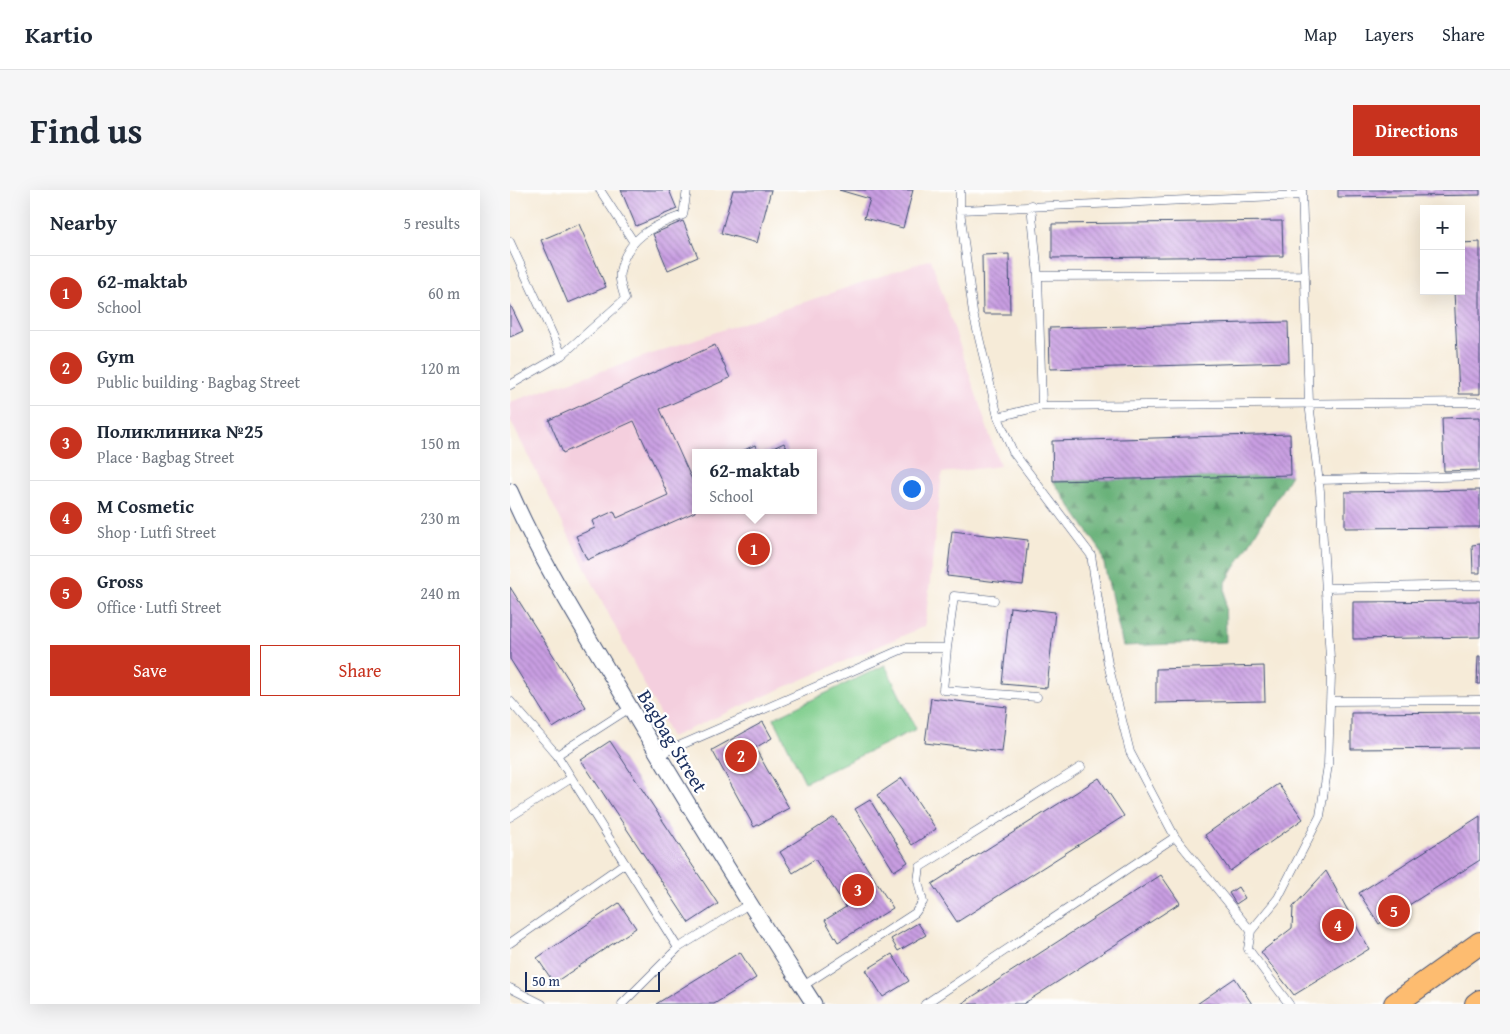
<!DOCTYPE html>
<meta charset="utf-8">
<style>
body{margin:0;font-family:"Gentium Book Plus",serif;background:#f6f6f7;color:#1f2937}
.controls{position:absolute;right:15px;top:15px;display:grid;overflow:hidden;border-radius:0px;box-shadow:0 5px 20px #0002}
.controls button{width:45px;height:45px;display:grid;place-items:center;padding:0;border:0;border-bottom:1px solid #e0e1e3;background:#fff;color:#1f2937;font:25px sans-serif}
.scale{position:absolute;left:15px;bottom:12px;width:135px;box-sizing:border-box;padding-left:5px;border:2px solid #1b2f5e;border-top:0;font-size:14px;line-height:18px;white-space:nowrap;color:#1b2f5e;-webkit-text-stroke:4px #fff;paint-order:stroke}
.you{position:absolute;left:401px;top:298px;width:18px;height:18px;margin:-12px;border:4px solid #fff;border-radius:50%;background:#1a73e8;box-shadow:0 0 0 8px #1a73e833}
.badge{display:grid;place-items:center;width:32px;height:32px;border-radius:50%;background:#c8321e;color:#fff;font-size:16px;font-weight:700}
.pin{position:absolute;translate:-50% -50%;border:2px solid #fff;box-shadow:0 1px 5px #0006}
.popup{position:absolute;left:182px;top:259px;width:125px;height:65px;box-sizing:border-box;display:grid;place-content:center;border-radius:0px;background:#fff;filter:drop-shadow(0 1px 4px #0005);font-size:16px;white-space:nowrap;color:#747a83}
.popup b{font-size:19px;color:#1f2937}
.popup::after{content:'';position:absolute;left:50%;top:100%;margin-left:-10px;border:10px solid transparent;border-top-color:#fff}
.list{margin:0;padding:0;list-style:none}
h2{display:flex;justify-content:space-between;align-items:center;height:65px;margin:0;padding:0 20px;font-size:21px}
h2 small{font-size:16px;font-weight:400;color:#747a83}
.list li{display:grid;grid-template-columns:32px 1fr auto;gap:15px;align-items:center;box-sizing:border-box;height:75px;padding:0 20px;border-top:1px solid #e0e1e3}
.list b{display:block;font-size:19px;white-space:nowrap}
.list p{margin:0;font-size:16px;white-space:nowrap;color:#747a83}
.list em{font-size:16px;font-style:normal;color:#747a83}
.actions{display:flex;gap:10px;padding:15px 20px}
.actions a{flex:1;padding:11px 0;border:1px solid #c8321e;border-radius:0px;text-align:center;font-size:18px;color:#c8321e}
.actions .main{background:#c8321e;color:#fff}
.map{position:relative;flex:none;width:970px;height:814px;overflow:hidden;border-radius:0px}
header{display:flex;align-items:center;gap:30px;box-sizing:border-box;height:70px;padding:0 25px;background:#fff;border-bottom:1px solid #e0e1e3}
header strong{font-size:24px}
nav{display:flex;gap:28px;margin-inline-start:auto;font-size:18px}
.intro{display:flex;align-items:center;justify-content:space-between;box-sizing:border-box;height:120px;padding:0 30px}
h1{margin:0;font-size:35px}
.button{padding:12px 22px;border-radius:0px;background:#c8321e;color:#fff;font-size:18px;font-weight:700}
main{display:flex;gap:30px;padding:0 30px}
aside{flex:1;background:#fff;border-radius:0px;box-shadow:0 5px 20px #0002}
.map>svg:first-child{display:block}
</style>
<header>
<strong>Kartio</strong>
<nav><a>Map</a><a>Layers</a><a>Share</a></nav>
</header>
<div class="intro"><h1>Find us</h1><a class="button">Directions</a></div>
<main>
<aside>
<h2>Nearby<small>5 results</small></h2>
<ul class="list">
<li><span class="badge">1</span><div><b>62-maktab</b><p>School</p></div><em>60 m</em></li>
<li><span class="badge">2</span><div><b>Gym</b><p>Public building · Bagbag Street</p></div><em>120 m</em></li>
<li><span class="badge">3</span><div><b>Поликлиника №25</b><p>Place · Bagbag Street</p></div><em>150 m</em></li>
<li><span class="badge">4</span><div><b>M Cosmetic</b><p>Shop · Lutfi Street</p></div><em>230 m</em></li>
<li><span class="badge">5</span><div><b>Gross</b><p>Office · Lutfi Street</p></div><em>240 m</em></li>
</ul>
<div class="actions"><a class="main">Save</a><a>Share</a></div>
</aside>
<div class="map">
<svg width="970" height="814" viewBox="0 0 970 814">
<defs>
<pattern id="forest-firs" width="22" height="20" patternUnits="userSpaceOnUse" patternTransform="scale(1.25)"><rect width="22" height="20" fill="#68b178"/><path d="M5 1l3.5 6h-7zM16 11l3.5 6h-7z" fill="#559066"/></pattern>
<pattern id="building-back-hatch" width="6" height="6" patternUnits="userSpaceOnUse" patternTransform="scale(1.25)"><rect width="6" height="6" fill="#c99ee2"/><path d="M-1 5l2 2M0 0l6 6M5-1l2 2" fill="none" stroke="#a281ba"/></pattern>
</defs>
<rect width="100%" height="100%" fill="#fff"/>
<filter id="ink" filterUnits="userSpaceOnUse"><feTurbulence type="fractalNoise" baseFrequency=".02" numOctaves="2"/><feDisplacementMap in="SourceGraphic" scale="10" xChannelSelector="R" yChannelSelector="G"/><feConvolveMatrix kernelMatrix="1 2 1 2 8 2 1 2 1" color-interpolation-filters="sRGB"/></filter>
<filter id="wash" filterUnits="userSpaceOnUse"><feTurbulence type="fractalNoise" baseFrequency=".0096" numOctaves="4" result="noise"/><feDisplacementMap in="SourceGraphic" scale="20" xChannelSelector="R" yChannelSelector="G"/><feGaussianBlur stdDeviation="1.12" result="paint"/><feColorMatrix in="noise" values="0 0 0 0 0 0 0 0 0 0 0 0 0 0 0 0 0 1.4 0 .05"/><feComposite in="paint" operator="in"/></filter>
<g filter="url(#wash)">
<rect width="100%" height="100%" fill="#f6ebd8"/>
<path fill="#f4cfde" fill-rule="evenodd" d="M421,69l69,207 -58,7 -17,153 -254,111 -161,-317v-18zM185,263h118v57h-118z"/>
<path fill="#80ce8d" stroke="#4e7e76" d="M375,475l31,64 -111,53 -31,-64z"/>
<path fill="url(#forest-firs)" stroke="#42706b" d="M781,285l-66,109 1,58 -103,4 -22,-95 -48,-70z"/>
<g id="blocks">
<path fill="url(#building-back-hatch)" d="M111,0h48l8,19 -41,17z
M223,0h38l-14,53 -36,-10z
M329,0h74l-10,38 -39,-10 6,-19z
M828,0h142v5l-142,2z
M173,31l15,36 -30,13 -15,-36z
M772,31l1,35 -231,2v-34z
M69,34l27,63 -38,16 -27,-63z
M970,52v152h-21l-5,-103h7v-48z
M499,64l1,60h-27l-1,-59z
M0,114l13,27 -13,6z
M778,132l1,40 -239,7 -1,-41z
M205,155l15,33 -70,31 34,75 1,-1v29l-108,48 -11,-24 19,-8 -3,-7 22,-10 3,7 51,-23 -34,-74 -71,32 -14,-33z
M970,227v53l-36,1 -2,-53z
M780,244l1,41 -238,6 -1,-40z
M274,253l4,10h-26z
M245,255l3,8h-20z
M970,300v37l-135,1v-36z
M442,341l76,9 -5,45 -76,-9z
M970,354v29h-7l-1,-28z
M0,397l76,120 -33,21 -43,-69z
M970,411v36l-127,2v-37z
M500,417l45,5 -8,76 -45,-4z
M968,466h2v28h-3z
M754,476l1,35 -109,2v-34z
M421,508l76,9 -5,45 -77,-9z
M970,522v36l-129,1v-36z
M253,532l9,16 -17,10 34,60 -35,19 -42,-77z
M100,551l108,163 -29,19 -108,-163z
M392,588l34,51 -24,16 -35,-50z
M589,588l25,38 -167,106 -25,-38z
M768,594l25,35 -73,52 -25,-36z
M360,610l38,62 -14,9 -39,-62z
M970,626v44l-101,64 -20,-31z
M324,627l59,91 -55,34 -13,-22 21,-13 -31,-48 -22,14 -13,-21z
M816,681l43,78 -75,46 -33,-43 31,-24 1,-21z
M651,685l19,28 -157,101h-62z
M728,697l7,11 -9,6 -7,-11z
M109,713l17,25 -82,55 -17,-25z
M408,733l8,12 -28,16 -7,-12z
M230,762l16,26 -42,26h-58z
M382,764l17,27 -26,16 -17,-27z
M725,788l17,26h-55z"/>
</g>
</g>
<g filter="url(#ink)">
<use href="#blocks" fill-opacity="0" stroke="#3c4b70" stroke-width="1"/>
<g fill="none" stroke-linecap="round" stroke-linejoin="round">
<defs>
<path id="lane" d="M90,0l33,51
M450,0v20l13,103 25,104 15,35 78,103 17,109 22,88 45,85 76,94
M521,15l7,71 4,130 438,-4
M450,20l342,-15
M0,52l52,113
M528,86l267,-1
M0,195l52,-30 63,-56c-2,-8 -7,-19 -5,-27 6,-34 34,-47 63,-57l4,-25
M488,227l44,-11
M809,290l161,-4
M816,398l154,-3
M437,458l7,-52 40,4
M0,511l47,54 73,-47
M821,511l149,-1
M47,565l121,193
M148,565l247,-107h42l-4,42 94,7
M0,627l60,-38
M0,753l115,-80
M293,796l112,-73 8,-11 -5,-21 2,-14 161,-100
M0,798l32,16
M112,814l56,-56 71,-44
M415,814l250,-167
M779,814l-41,-55 3,-18 27,-33 42,-82 8,-51 3,-90 -11,-184 -11,-88 -7,-213"/>
<path id="street" d="M0,301c32,73 75,140 115,208 61,103 124,205 189,305"/>
<path id="primary" d="M885,814l85,-61
M966,814l4,-3"/>
</defs>
<use href="#lane" stroke="#3c4b70" stroke-width="9"/>
<use href="#street" stroke="#3c4b70" stroke-width="17"/>
<use href="#primary" stroke="#3c4b70" stroke-width="24"/>
<use href="#lane" stroke="#fff" stroke-width="8"/>
<use href="#street" stroke="#fff" stroke-width="15"/>
<use href="#primary" stroke="#fdbc70" stroke-width="22"/>
</g>
</g>
<g text-anchor="middle" dominant-baseline="central" stroke-width="4.5" stroke-linejoin="round" paint-order="stroke">
<g font-size="20" fill="#1b2f5e" stroke="#fff">
<text transform="translate(163 551) rotate(59)">Bagbag Street</text>
</g>
</g>
</svg>
<div class="controls">
<button>+</button>
<button>−</button>
</div>
<div class="scale">50 m</div>
<div class="you"></div>
<div class="pin badge" style="left:244px;top:359px">1</div>
<div class="popup"><b>62-maktab</b>School</div>
<div class="pin badge" style="left:231px;top:566px">2</div>
<div class="pin badge" style="left:348px;top:700px">3</div>
<div class="pin badge" style="left:828px;top:735px">4</div>
<div class="pin badge" style="left:884px;top:721px">5</div>
</div>
</main>
